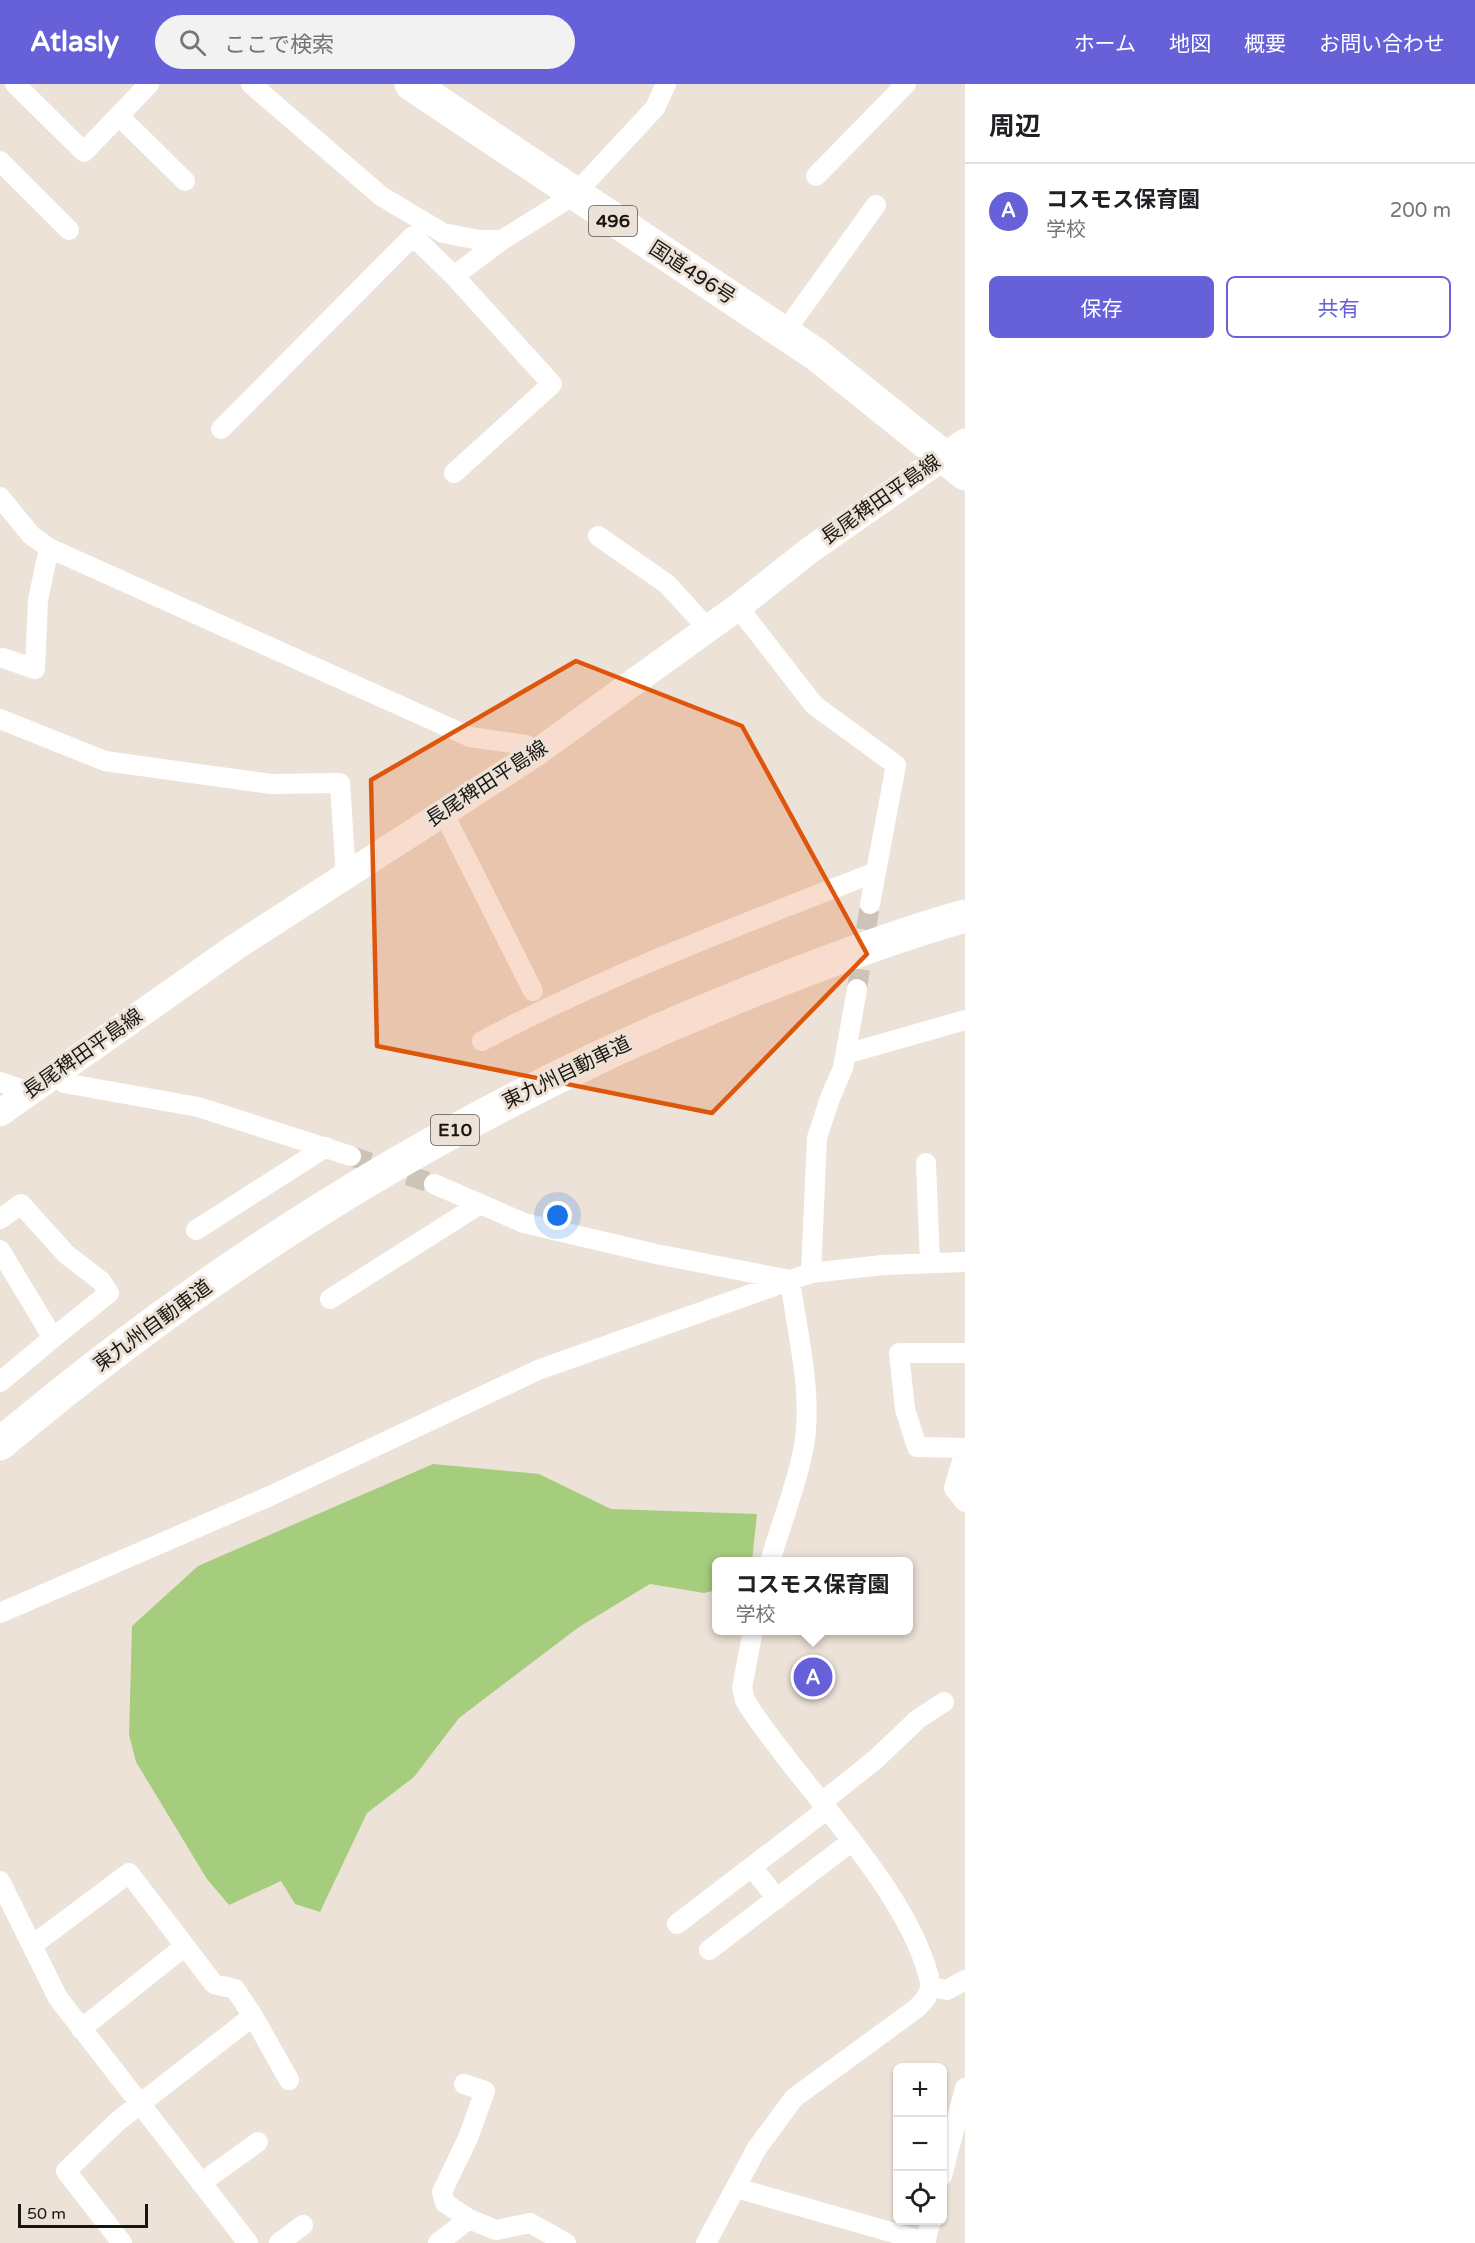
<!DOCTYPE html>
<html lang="ja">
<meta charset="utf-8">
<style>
body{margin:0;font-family:"Varela Round","Noto Sans JP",sans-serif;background:#f2f2f2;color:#202124}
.controls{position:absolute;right:18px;bottom:18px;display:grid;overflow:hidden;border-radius:9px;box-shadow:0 2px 4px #0004}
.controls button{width:54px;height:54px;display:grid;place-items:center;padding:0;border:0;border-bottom:2px solid #e0e0e0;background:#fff;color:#202124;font:30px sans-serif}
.scale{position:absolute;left:18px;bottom:15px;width:130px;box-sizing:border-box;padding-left:6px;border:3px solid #191612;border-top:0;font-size:16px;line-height:21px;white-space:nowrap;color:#191612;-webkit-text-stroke:4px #ede2d7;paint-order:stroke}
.you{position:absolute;left:558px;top:1132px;width:21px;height:21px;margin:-15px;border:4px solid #fff;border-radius:50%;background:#1a73e8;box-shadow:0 0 0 9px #1a73e833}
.badge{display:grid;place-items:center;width:39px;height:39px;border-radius:50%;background:#6660d9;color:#fff;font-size:20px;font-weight:700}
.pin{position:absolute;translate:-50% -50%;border:3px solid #fff;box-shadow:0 2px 6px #0006}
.popup{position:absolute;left:712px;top:1473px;width:201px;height:78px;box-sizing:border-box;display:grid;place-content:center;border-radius:9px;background:#fff;filter:drop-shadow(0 2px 4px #0005);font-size:20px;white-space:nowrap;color:#757577}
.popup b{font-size:22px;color:#202124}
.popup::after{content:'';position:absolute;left:50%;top:100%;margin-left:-12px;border:12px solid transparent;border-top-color:#fff}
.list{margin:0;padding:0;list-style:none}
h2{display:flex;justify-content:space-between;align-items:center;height:78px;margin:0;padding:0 24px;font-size:26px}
h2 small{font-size:20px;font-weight:400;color:#757577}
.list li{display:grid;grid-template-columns:39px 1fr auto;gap:18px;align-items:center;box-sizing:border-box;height:96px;padding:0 24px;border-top:2px solid #e0e0e0}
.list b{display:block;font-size:22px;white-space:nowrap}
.list p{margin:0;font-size:20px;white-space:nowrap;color:#757577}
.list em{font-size:20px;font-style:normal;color:#757577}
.actions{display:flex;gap:12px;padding:18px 24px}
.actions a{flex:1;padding:14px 0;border:2px solid #6660d9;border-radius:9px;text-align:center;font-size:21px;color:#6660d9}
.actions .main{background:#6660d9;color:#fff}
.icon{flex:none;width:33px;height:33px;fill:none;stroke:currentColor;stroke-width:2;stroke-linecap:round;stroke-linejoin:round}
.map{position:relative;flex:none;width:965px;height:2159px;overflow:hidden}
header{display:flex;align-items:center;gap:36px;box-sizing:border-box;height:84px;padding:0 30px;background:#6660d9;color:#fff}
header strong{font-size:28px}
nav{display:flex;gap:33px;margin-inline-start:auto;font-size:21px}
.search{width:420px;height:54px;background:#f2f2f2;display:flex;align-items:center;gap:15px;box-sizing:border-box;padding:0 21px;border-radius:33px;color:#757577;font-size:22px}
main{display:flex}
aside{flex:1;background:#fff}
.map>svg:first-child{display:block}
</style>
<header>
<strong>Atlasly</strong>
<div class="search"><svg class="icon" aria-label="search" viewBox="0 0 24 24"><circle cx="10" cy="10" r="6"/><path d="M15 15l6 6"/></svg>ここで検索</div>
<nav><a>ホーム</a><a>地図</a><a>概要</a><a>お問い合わせ</a></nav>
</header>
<main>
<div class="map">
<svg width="965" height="2159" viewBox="0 0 965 2159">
<rect width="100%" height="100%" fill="#ede2d7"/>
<path fill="#a6cd7d" d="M433,1380l106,10 72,35 146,5 -5,47 -35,1v28l-13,3 -54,-9 -71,43 -120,91 -45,59 -47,36 -47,99 -25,-8 -14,-23 -52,24 -22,-26 -71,-117 -7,-27 3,-109 66,-60z"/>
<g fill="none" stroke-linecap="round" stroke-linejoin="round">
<path stroke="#cdc3b9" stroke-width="20" stroke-dasharray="20 10" stroke-linecap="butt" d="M857,905l13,-85
M351,1072l83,28"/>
<path stroke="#fff" stroke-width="20" d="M15,0l69,68 65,-68
M251,0l130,112 62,37 36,7h23l72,-45 81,-87 11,-24
M119,32l66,65
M0,77l69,69
M816,92l90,-92
M784,249l92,-128
M221,345l192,-193 41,40 48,-36
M454,389l98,-89 -98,-108
M0,413l31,38 18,13 421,189 56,8 7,10
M598,452l69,48 41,45
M738,523l76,98 82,60 -26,139
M3,574l32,11 3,-69 11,-52
M0,635l105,42 166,23 69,-1 6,93
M443,728l90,179
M482,957c127,-67 260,-117 394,-169
M846,970l119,-34
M55,990l9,9 134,24 153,49
M0,998l29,10
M926,1079l4,100
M434,1100l90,39 132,31 134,26
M0,1135l21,-15 45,50 35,27 8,12 -56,45
M196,1146l130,-83
M0,1166l53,88 -53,44
M811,1189l6,-135 13,-40 13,-30 14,-79
M330,1215l150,-95
M965,1269h-66l6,56 12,38 48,1
M965,1367l-11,37 11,14
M770,1478c11,-39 27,-77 34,-116 9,-54 -7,-113 -14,-166
M0,1529l270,-117 268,-126 273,-97 72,-8 82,-3
M821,1719l55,-44 42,-40 26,-17
M752,1783l25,32
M0,1797l58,117 190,245
M677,1840l149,-114
M34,1860l95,-71 85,111 21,5 18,27 -135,105 -52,50 56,72
M709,1866l143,-109
M931,1903l16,3 18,-10
M253,1932l36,64
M81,1945l104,-83
M464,2000l21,7 -17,47 -26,54 3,11 24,16 27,11 34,-7 36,20
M942,2092l23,-88
M201,2099l57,-41
M736,2104l190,54
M279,2159l24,-18
M438,2159l31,-24
M706,2159l51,-95 37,-50 123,-90 9,-10 5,-11c-14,-79 -101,-171 -149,-235 -13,-17 -27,-34 -37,-52l-3,-12 11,-58
M925,2159l6,-23"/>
<path stroke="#fff" stroke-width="27" d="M0,1029l237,-167 296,-191 205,-148 72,-57 155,-108"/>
<path stroke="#fff" stroke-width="33" d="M411,0l406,271 148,119
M0,1360c223,-188 473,-342 745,-450 72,-29 145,-57 220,-78"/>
</g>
<path fill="#de560c" fill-opacity="0.2" stroke="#de560c" stroke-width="4.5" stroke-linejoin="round" d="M576,577l166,65 125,228 -155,159 -335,-67 -6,-266z"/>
<g text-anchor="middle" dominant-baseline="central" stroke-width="6" stroke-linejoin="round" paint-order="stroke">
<g fill="#ede2d7" stroke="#59534d" stroke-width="1.5">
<rect x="589" y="122" width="48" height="30" rx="4.5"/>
<rect x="431" y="1031" width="48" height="30" rx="4.5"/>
</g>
<g font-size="18" font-weight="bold" fill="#191612">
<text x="613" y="137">496</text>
<text x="455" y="1046">E10</text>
</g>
<g font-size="20" fill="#191612" stroke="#ede2d7">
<text transform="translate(692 189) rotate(33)">国道496号</text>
<text transform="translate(881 416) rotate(-35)">長尾稗田平島線</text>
<text transform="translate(487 700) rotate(-33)">長尾稗田平島線</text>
<text transform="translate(83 970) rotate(-35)">長尾稗田平島線</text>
<text transform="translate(567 989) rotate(-26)">東九州自動車道</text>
<text transform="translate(153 1242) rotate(-36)">東九州自動車道</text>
</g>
</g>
</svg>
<div class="controls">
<button>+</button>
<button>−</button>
<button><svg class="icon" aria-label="locate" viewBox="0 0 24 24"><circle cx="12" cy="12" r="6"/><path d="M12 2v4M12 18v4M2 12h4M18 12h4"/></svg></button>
</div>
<div class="scale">50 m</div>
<div class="you"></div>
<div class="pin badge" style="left:813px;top:1593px">A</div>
<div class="popup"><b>コスモス保育園</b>学校</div>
</div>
<aside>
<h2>周辺<small></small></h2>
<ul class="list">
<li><span class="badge">A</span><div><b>コスモス保育園</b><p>学校</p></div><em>200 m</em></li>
</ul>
<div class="actions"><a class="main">保存</a><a>共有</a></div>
</aside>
</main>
